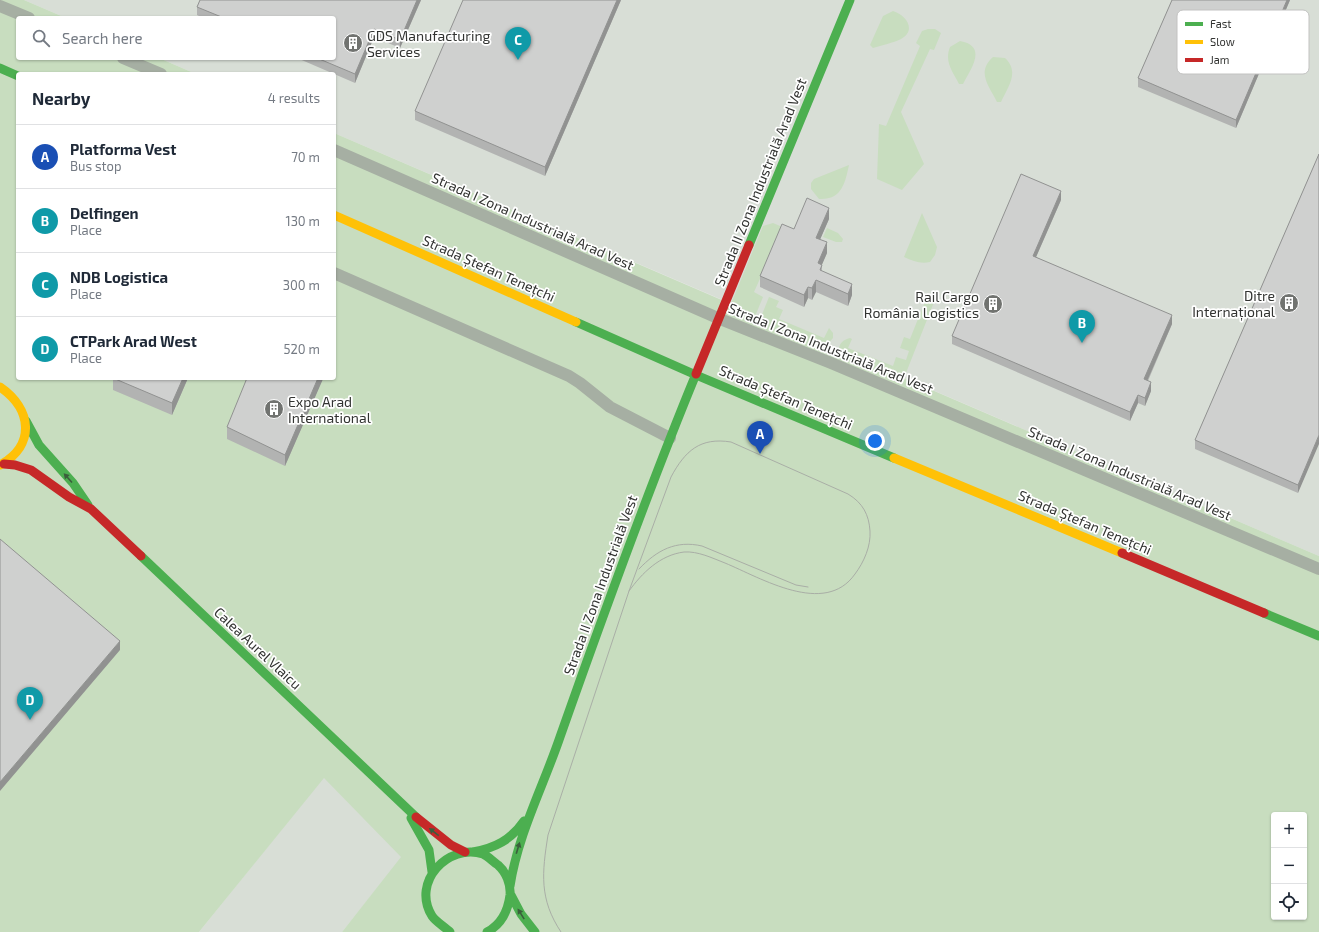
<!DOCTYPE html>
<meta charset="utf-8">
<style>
body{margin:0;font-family:"Exo 2",sans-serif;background:#f6f6f7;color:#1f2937}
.controls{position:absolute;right:12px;bottom:12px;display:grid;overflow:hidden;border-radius:4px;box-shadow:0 1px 3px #0004}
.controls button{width:36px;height:36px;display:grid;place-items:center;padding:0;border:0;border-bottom:1px solid #e0e1e3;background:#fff;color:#1f2937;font:20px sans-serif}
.you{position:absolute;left:875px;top:441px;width:14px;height:14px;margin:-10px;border:3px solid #fff;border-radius:50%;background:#1a73e8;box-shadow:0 0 0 6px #1a73e833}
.badge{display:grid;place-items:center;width:26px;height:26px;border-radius:50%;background:#db2777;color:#fff;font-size:13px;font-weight:700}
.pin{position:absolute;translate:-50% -33px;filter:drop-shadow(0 1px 2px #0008)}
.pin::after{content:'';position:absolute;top:21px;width:14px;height:12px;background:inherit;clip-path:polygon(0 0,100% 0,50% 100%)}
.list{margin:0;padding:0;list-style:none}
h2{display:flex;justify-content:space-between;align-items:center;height:52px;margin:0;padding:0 16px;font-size:17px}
h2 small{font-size:13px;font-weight:400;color:#747a83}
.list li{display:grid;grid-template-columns:26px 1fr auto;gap:12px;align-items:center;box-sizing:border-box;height:64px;padding:0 16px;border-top:1px solid #e0e1e3}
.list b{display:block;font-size:15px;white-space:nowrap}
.list p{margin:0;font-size:13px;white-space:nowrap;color:#747a83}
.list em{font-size:13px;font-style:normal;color:#747a83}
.icon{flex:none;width:22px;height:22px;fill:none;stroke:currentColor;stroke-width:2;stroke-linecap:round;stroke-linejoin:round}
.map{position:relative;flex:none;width:1319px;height:932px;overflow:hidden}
.search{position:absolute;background:#fff;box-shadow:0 1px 3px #0004;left:16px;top:16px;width:320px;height:44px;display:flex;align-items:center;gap:10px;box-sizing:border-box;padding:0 14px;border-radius:4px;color:#747a83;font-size:15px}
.panel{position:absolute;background:#fff;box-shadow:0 1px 3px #0004;left:16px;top:72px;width:320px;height:308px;border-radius:4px}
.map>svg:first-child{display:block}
</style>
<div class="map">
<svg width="1319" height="932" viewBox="0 0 1319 932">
<rect width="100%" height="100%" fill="#e7e9e6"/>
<path fill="#d8ded6" d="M24,0h1295v556l-985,-423v-59h-138l-37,-16h175v-40h-268z
M324,777l78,80 -60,75h-143z"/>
<path fill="#c8ddbf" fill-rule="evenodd" d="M0,0h24l42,18h-48v40h141l37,16h-178v304h316v-245l397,171 32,-78 10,-3 21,9h-13l-27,60 9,5 -7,17 5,3 8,-20 10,4 -3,6 7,3 -4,9 45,19 5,-10 4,5v5l-6,7 12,5c0,-7 4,-10 11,-12l2,1 -4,9 45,18 3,-9 10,3 3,-9 -9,-3 4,-11 6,2 16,-40 8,3 -30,76 415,178v376h-977l59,-75 -77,-79 -125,154h-199zM1274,815h30v102h-30z
M893,11c13,4 24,19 8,28 -8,4 -19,6 -28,9l-3,-3 13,-29z
M928,29h7l6,4 -7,17 -4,-1 -29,63 23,52 -22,26 -25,-11 2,-55 7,2 34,-80 -4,-3 6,-12z
M960,41c28,5 11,28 3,43h-4c-6,-12 -15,-22 -9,-37z
M993,57l12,1c15,14 3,29 -4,44h-4c-8,-16 -21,-30 -4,-45z
M849,165c-4,18 -7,35 -30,34l-8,-10v-6l3,-4z
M922,213l15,34 -2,8 -5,7c-10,2 -17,-1 -26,-5z
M827,228l11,5 5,6 -1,3h-6l-13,-5z"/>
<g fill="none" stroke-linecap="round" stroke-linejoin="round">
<path stroke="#a6afa3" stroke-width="12" d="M0,6l29,12
M123,58l38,16
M334,150l386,169 111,44 488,206
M334,273l235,103 11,7 30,24 60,31"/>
<path stroke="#4caf50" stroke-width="9" d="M0,68l18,8
M749,245l101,-245
M576,322l120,53 198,83
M26,421l13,24 34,38 15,22
M141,556l275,261
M1264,613l55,23
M411,818l18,32 3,22
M473,852c22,-4 38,-12 51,-31
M510,886c8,-52 33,-99 50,-149 43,-122 87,-244 136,-363
M511,895l10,19 14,18
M450,932c-5,-5 -14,-10 -18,-16 -21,-34 16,-73 51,-62 5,2 10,8 15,11 8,7 13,19 12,30 -2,16 -8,29 -23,37"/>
<path stroke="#ffc107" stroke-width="9" d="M334,215l242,107
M0,387c32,22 36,58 0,78
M894,458l228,95"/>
<path stroke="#c62828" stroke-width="9" d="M696,374l53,-129
M4,464l11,1 16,5 38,27 22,12 50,47
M1122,553l142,60
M416,817l35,28 14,7"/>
<path stroke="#a9aea6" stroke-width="1" d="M639,569c18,-19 37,-29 63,-23l94,39 12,2
M561,932c-22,-33 -19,-59 -13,-97l81,-244 42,-114c14,-26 29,-40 60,-35l117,52c15,9 21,21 22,37 1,15 -6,31 -15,43 -30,43 -94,4 -130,-11 -13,-5 -27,-12 -41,-11 -24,3 -42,21 -55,39"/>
</g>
<path fill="#b2b3b2" d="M200,0h221l-21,48 -26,-11 -19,46 -58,-25h37v-40h-131l-6,-3v-8z
M621,0l-76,176 -130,-56v-9z
M1172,0h118l-54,128 -98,-41v-9z
M1319,154l-21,339 -103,-44v-9z
M1061,200l-25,57 136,67 -24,57 3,10 -6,15 -7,-3 -8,18 -178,-77v-8z
M829,219l-9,20 7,14 -5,11v7l30,24 -4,11 -32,-14 -4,8 -4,-2 -4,9 -44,-20v-11l34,-47z
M113,378h75l-16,37 -59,-25z
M323,378l-38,88 -58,-27v-12z"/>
<path fill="#919291" d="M417,0h4l-21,48v-8z
M617,0h4l-76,176v-9z
M1287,0h3l-54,128v-8z
M374,29v8l-19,46v-9z
M1061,191v9l-28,64v-8z
M829,208v11l-13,30v-11z
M827,242v11l-9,21v-11z
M816,280v12l-4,8v-12z
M852,284v11l-4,11v-12z
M808,287v11l-4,9v-12z
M1172,315v9l-28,64v-9z
M183,378h5l-16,37v-12z
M318,378h5v1l-38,87v-11z
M1151,382v9l-6,15v-8z
M1138,395v8l-8,18v-9z
M1319,435v9l-21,49v-8z
M120,641v9l-120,141v-9z"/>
<path fill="#cfd0cf" stroke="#919291" d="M200,0h217l-17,40 -26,-11 -19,45 -38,-16h17v-40h-110l-27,-11z
M463,0h154l-72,167 -130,-56z
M1172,0h115l-51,120 -98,-42z
M1319,154v281l-21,50 -103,-45z
M1021,174l40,17 -28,65 139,59 -28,64 7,3 -6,16 -7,-3 -8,17 -178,-76z
M807,198l22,10 -13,30 11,4 -9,21 4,2 -2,5 32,14 -4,10 -32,-14 -4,8 -4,-1 -4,8 -44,-19 22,-52 12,5z
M113,378h70l-11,25z
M247,378h71l-33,77 -58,-28z
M0,539l120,102 -120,141z"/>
<defs><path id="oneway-solid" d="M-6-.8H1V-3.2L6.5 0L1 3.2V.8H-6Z"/></defs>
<g fill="#3b5e3c">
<use href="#oneway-solid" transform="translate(68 478) rotate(-132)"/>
<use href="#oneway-solid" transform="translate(434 832) rotate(-142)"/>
<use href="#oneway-solid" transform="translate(518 848) rotate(-73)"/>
<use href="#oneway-solid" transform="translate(521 914) rotate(-122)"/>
</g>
<defs>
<symbol id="building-disc" viewBox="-11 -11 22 22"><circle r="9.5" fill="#717370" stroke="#fff"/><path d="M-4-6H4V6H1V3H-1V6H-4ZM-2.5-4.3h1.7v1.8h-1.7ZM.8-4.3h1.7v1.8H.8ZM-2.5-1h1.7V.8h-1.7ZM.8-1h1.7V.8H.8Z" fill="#fff"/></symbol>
</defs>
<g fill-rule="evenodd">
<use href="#building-disc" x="342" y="32" width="22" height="22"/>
<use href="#building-disc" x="1278" y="292" width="22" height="22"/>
<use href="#building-disc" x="982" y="293" width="22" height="22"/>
<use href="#building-disc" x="263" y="398" width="22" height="22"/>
</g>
<g text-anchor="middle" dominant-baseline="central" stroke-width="3.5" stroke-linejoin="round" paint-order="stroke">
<g font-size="14" fill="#323331" stroke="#fff" text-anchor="start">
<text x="367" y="35">GDS Manufacturing<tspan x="367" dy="16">Services</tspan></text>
<text x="1275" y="295" text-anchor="end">Ditre<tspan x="1275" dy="16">Internațional</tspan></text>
<text x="979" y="296" text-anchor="end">Rail Cargo<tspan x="979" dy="16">România Logistics</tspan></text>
<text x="288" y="401">Expo Arad<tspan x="288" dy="16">International</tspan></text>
</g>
<g font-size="14" fill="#323331" stroke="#fff">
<text transform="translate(760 182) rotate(-68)">Strada II Zona Industrială Arad Vest</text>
<text transform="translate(533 221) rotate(24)">Strada I Zona Industrială Arad Vest</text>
<text transform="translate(489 268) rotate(24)">Strada Ștefan Tenețchi</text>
<text transform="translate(831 348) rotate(22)">Strada I Zona Industrială Arad Vest</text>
<text transform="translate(786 397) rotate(23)">Strada Ștefan Tenețchi</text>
<text transform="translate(1130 473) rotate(23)">Strada I Zona Industrială Arad Vest</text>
<text transform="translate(1085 522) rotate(23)">Strada Ștefan Tenețchi</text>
<text transform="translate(600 585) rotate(-70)">Strada II Zona Industrială Vest</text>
<text transform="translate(258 648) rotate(43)">Calea Aurel Vlaicu</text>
</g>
</g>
<rect x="1177" y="10" width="132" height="64" rx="6" fill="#fff" stroke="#c2c2c1" stroke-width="1"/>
<rect x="1185" y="22" width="18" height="4" fill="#4caf50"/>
<rect x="1185" y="40" width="18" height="4" fill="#ffc107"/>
<rect x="1185" y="58" width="18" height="4" fill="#c62828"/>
<g font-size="11" fill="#323331">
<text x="1210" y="28">Fast</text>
<text x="1210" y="46">Slow</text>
<text x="1210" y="64">Jam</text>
</g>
</svg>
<div class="controls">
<button>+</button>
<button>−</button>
<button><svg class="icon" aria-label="locate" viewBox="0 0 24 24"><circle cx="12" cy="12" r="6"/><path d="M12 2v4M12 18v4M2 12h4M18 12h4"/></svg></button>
</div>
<div class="you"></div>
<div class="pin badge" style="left:760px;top:454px;background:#1a4fb4">A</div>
<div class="pin badge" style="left:1082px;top:343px;background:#0f9aa8">B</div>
<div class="pin badge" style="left:518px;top:60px;background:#0f9aa8">C</div>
<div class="pin badge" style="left:30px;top:720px;background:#0f9aa8">D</div>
<div class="search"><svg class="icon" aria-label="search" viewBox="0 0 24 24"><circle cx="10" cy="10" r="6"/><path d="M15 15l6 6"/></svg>Search here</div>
<section class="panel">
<h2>Nearby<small>4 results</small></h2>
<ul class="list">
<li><span class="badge" style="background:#1a4fb4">A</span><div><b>Platforma Vest</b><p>Bus stop</p></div><em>70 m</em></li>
<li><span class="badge" style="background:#0f9aa8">B</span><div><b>Delfingen</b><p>Place</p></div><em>130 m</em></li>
<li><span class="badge" style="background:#0f9aa8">C</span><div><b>NDB Logistica</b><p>Place</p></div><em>300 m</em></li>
<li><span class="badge" style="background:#0f9aa8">D</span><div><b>CTPark Arad West</b><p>Place</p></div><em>520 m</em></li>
</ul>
</section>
</div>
